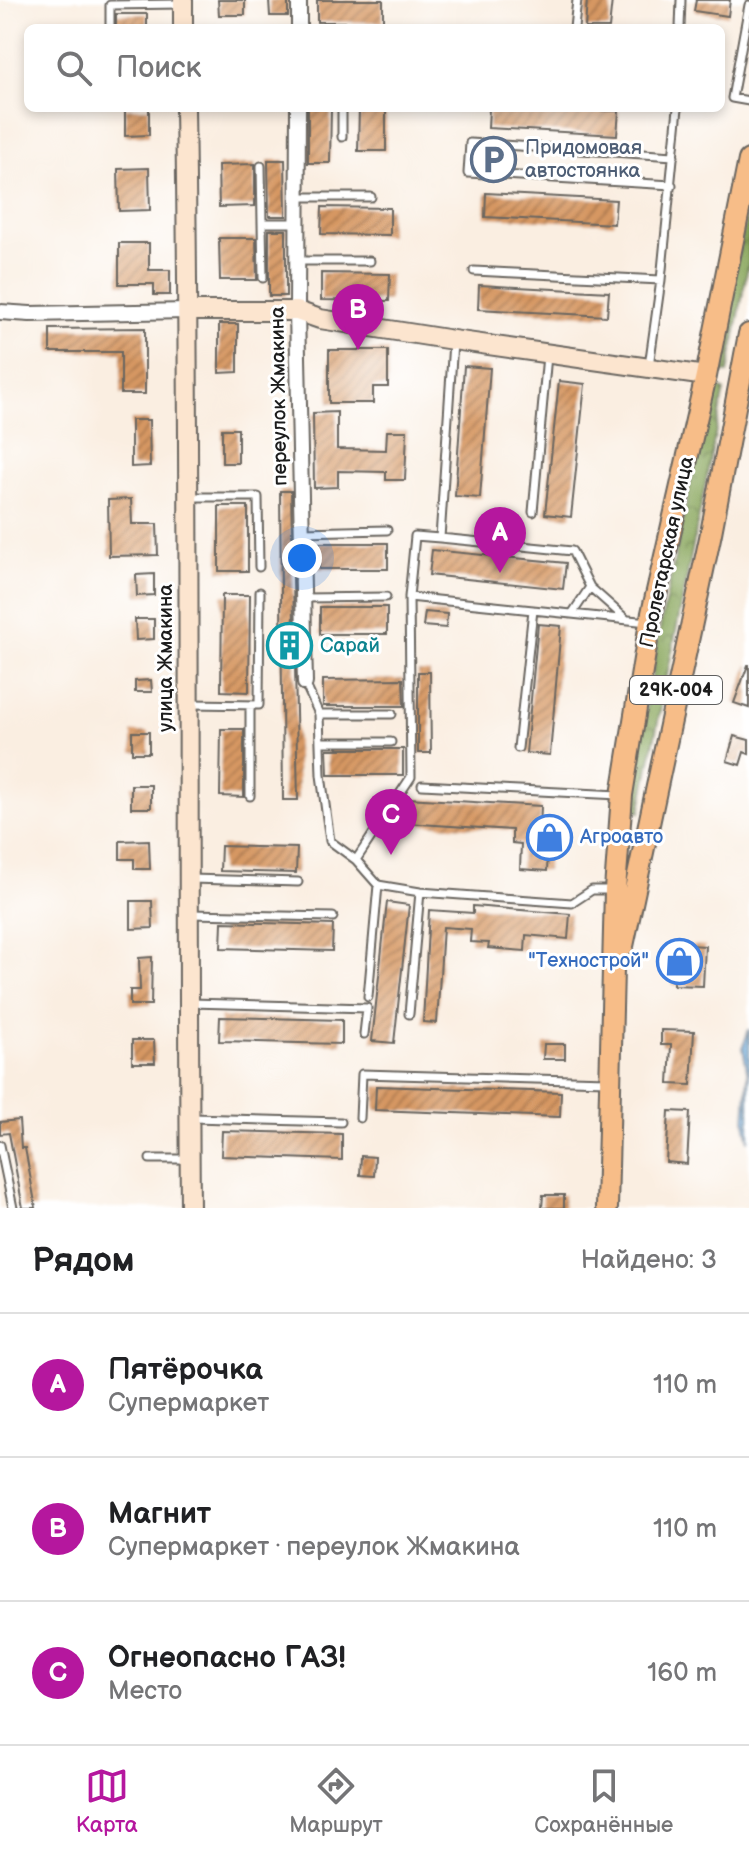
<!DOCTYPE html>
<html lang="ru">
<meta charset="utf-8">
<style>
body{margin:0;font-family:"Balsamiq Sans",sans-serif;background:#f2f2f2;color:#202124}
.you{position:absolute;left:302px;top:558px;width:28px;height:28px;margin:-20px;border:6px solid #fff;border-radius:50%;background:#1a73e8;box-shadow:0 0 0 12px #1a73e833}
.badge{display:grid;place-items:center;width:52px;height:52px;border-radius:50%;background:#b5179e;color:#fff;font-size:26px;font-weight:700}
.pin{position:absolute;translate:-50% -66px;filter:drop-shadow(0 2px 4px #0008)}
.pin::after{content:'';position:absolute;top:42px;width:28px;height:24px;background:inherit;clip-path:polygon(0 0,100% 0,50% 100%)}
.list{margin:0;padding:0;list-style:none}
h2{display:flex;justify-content:space-between;align-items:center;height:104px;margin:0;padding:0 32px;font-size:34px}
h2 small{font-size:26px;font-weight:400;color:#757577}
.list li{display:grid;grid-template-columns:52px 1fr auto;gap:24px;align-items:center;box-sizing:border-box;height:144px;padding:0 32px;border-top:2px solid #e0e0e0}
.list b{display:block;font-size:30px;white-space:nowrap}
.list p{margin:0;font-size:26px;white-space:nowrap;color:#757577}
.list em{font-size:26px;font-style:normal;color:#757577}
.icon{flex:none;width:44px;height:44px;fill:none;stroke:currentColor;stroke-width:2;stroke-linecap:round;stroke-linejoin:round}
.map{position:relative;flex:none;width:749px;height:1208px;overflow:hidden}
.search{position:absolute;background:#fff;box-shadow:0 4px 12px #0003;left:24px;right:24px;top:24px;height:88px;display:flex;align-items:center;gap:20px;box-sizing:border-box;padding:0 28px;border-radius:12px;color:#757577;font-size:30px}
.sheet{height:536px;background:#fff}
nav{display:flex;justify-content:space-around;align-items:center;box-sizing:border-box;height:112px;border-top:2px solid #e0e0e0;background:#fff;font-size:22px;color:#757577}
nav a{display:grid;justify-items:center;gap:4px}
nav .on{color:#b5179e}
.map>svg:first-child{display:block}
</style>
<div class="map">
<svg width="749" height="1208" viewBox="0 0 749 1208">
<defs>
<pattern id="forest-crowns" width="20" height="18" patternUnits="userSpaceOnUse" patternTransform="scale(2)"><rect width="20" height="18" fill="#86a458"/><path d="M2 6a3 3 0 1 1 6 0M12 15a3 3 0 1 1 6 0" fill="none" stroke="#6d8548"/></pattern>
<pattern id="building-hatch" width="6" height="6" patternUnits="userSpaceOnUse" patternTransform="scale(2)"><rect width="6" height="6" fill="#d69762"/><path d="M-1 1l2-2M0 6l6-6M5 7l2-2" fill="none" stroke="#ad7a50"/></pattern>
</defs>
<rect width="100%" height="100%" fill="#fff"/>
<filter id="ink" filterUnits="userSpaceOnUse"><feTurbulence type="fractalNoise" baseFrequency=".0125" numOctaves="2"/><feDisplacementMap in="SourceGraphic" scale="16" xChannelSelector="R" yChannelSelector="G"/><feConvolveMatrix kernelMatrix="1 2 1 2 8 2 1 2 1" color-interpolation-filters="sRGB"/></filter>
<filter id="wash" filterUnits="userSpaceOnUse"><feTurbulence type="fractalNoise" baseFrequency=".006" numOctaves="4" result="noise"/><feDisplacementMap in="SourceGraphic" scale="32" xChannelSelector="R" yChannelSelector="G"/><feGaussianBlur stdDeviation="1.8" result="paint"/><feColorMatrix in="noise" values="0 0 0 0 0 0 0 0 0 0 0 0 0 0 0 0 0 1.4 0 .05"/><feComposite in="paint" operator="in"/></filter>
<g filter="url(#wash)">
<rect width="100%" height="100%" fill="#faeee1"/>
<path fill="url(#forest-crowns)" stroke="#51603a" stroke-width="2" d="M749,203v58l-21,112 -14,-2z
M711,387l13,3 -84,422 -11,-2 32,-187z"/>
<path fill="#68a7da" stroke="#42627b" stroke-width="2" d="M749,1029v113l-4,-20 3,-46 -5,-29z"/>
<g id="blocks">
<path fill="url(#building-hatch)" d="M218,0h27v15h-26z
M269,0h19v16h-18z
M317,0h66v22h-66z
M587,0h25l-3,28h-24z
M696,0h34l-2,16 -34,-5z
M116,14h31v14h-31z
M125,108h24v27l-24,1z
M308,108h23l-1,55h-22z
M359,108h27v43h-28z
M489,108l130,3 -2,24 -129,-7z
M268,160h17l1,56h-17z
M255,164v42l-36,1 -1,-42z
M149,168l1,42 -31,1 -1,-42z
M486,193l130,7 -2,24 -129,-7z
M322,207l68,1v27l-69,-1z
M269,230h17v66h-17z
M219,238h37l1,42h-37z
M119,243h30v27h21v25h-16v-11h-35z
M321,273l69,1 -1,27 -68,-1z
M479,285l130,7 -2,24 -129,-7z
M219,324h19v48l-19,1z
M145,328v66h-24v-42h-71v-23z
M329,350h59v37h-15v16h-44z
M464,366l26,2 -10,130 -25,-2z
M559,381l26,3 -14,133 -26,-3z
M337,412v37l49,1 1,-19h20l-2,49h-19v-8l-48,-1v16l-24,1 -1,-75z
M131,420h18l1,46 -19,1z
M222,429h16v34h-16z
M280,491h11l7,309h-15z
M131,499l1,25h25l1,31 -49,1 -1,-56z
M219,506h29v65h-29z
M319,543h69v26h-69z
M432,550l134,13 -3,26 -134,-14z
M154,574v21l-17,1 -1,-21z
M222,595h28l-1,97 -28,-1z
M320,607h67v27h-67z
M425,612l22,2 -1,14 -23,-2z
M135,619h19v20l-18,1z
M538,624l23,2 -11,129 -24,-2z
M748,665h1v43l-15,-5z
M418,672h12l1,81h-13z
M403,679l1,27h-81v-26z
M151,680l1,12h-17v-11z
M221,729h23v68l-24,-1z
M132,732h17v21h-17z
M734,736l15,4v14l-5,-2 -4,13 -13,-4z
M327,749h76v26h-75z
M131,785h20v23h-20z
M407,798l134,8 -1,26h9l-2,39 -27,-2 1,-25 -9,-1v-13l-107,-7z
M149,840l1,29h-16v-10h-14v-18z
M221,846l76,2 -1,25 -76,-2z
M131,901h21l1,27 -22,1z
M387,902l22,3 -15,138 -22,-2z
M473,906l97,8 -2,25 -42,-4 -1,16 -37,-3 1,-5 -19,-1 1,-13 -28,-2 -6,96 -14,-1 6,-112 44,3z
M222,922l111,3 -1,26 -111,-3z
M674,944l31,2 -2,40 -30,-1v-16l-9,-1v-10h10z
M152,957l-1,48h-21v-15h10l-1,-32z
M220,1017l122,3v24l-123,-3z
M661,1030l33,1 -3,54 -22,-1 2,-39h-10z
M132,1040h22l1,23h-23z
M544,1044h21v15h-22z
M376,1086l185,6 -1,25 -185,-7z
M669,1111l21,1 -3,52 -21,-2z
M19,1120l2,28h4l11,60h-13l-14,-75 -9,1v-12z
M222,1131l120,3v26l-121,-4z
M361,1156l14,1 -1,19 -14,-1z
M543,1195h21v13h-22z"/>
</g>
</g>
<g filter="url(#ink)">
<use href="#blocks" fill-opacity="0" stroke="#6a6661" stroke-width="2"/>
<g fill="none" stroke-linecap="round" stroke-linejoin="round">
<defs>
<path id="lane" d="M749,5l-17,93 17,3
M110,28v-23l70,-1
M574,28l3,-28
M680,28l1,-28
M342,108v29
M261,166l1,57
M672,185l-204,-12 2,-30 204,13
M298,197h73
M297,261h73
M474,271l187,9
M263,278l-1,-55h36
M453,342l-13,196 132,13 18,36 36,32
M649,366l12,-86 17,-172
M190,497h68l1,70
M533,512l14,-157
M302,532l85,-2
M409,597l124,13
M304,598l82,-1
M572,614l18,-27
M305,683l14,31 2,61 9,66 26,19 22,25 42,7 152,11 20,-13h21
M191,704l68,1 1,-113
M319,714h73
M320,742h71
M518,748l15,-138 115,12
M422,785l197,10
M250,796v-91
M356,860l55,-83 -2,-180 6,-61 25,2
M190,879l108,3
M190,914l143,3
M368,997l10,-112
M191,1003l176,5 -3,26
M409,1014l11,-122
M192,1118l149,4
M360,1118l2,-44 245,7
M0,1145l13,63
M150,1159h38"/>
<path id="street" d="M299,28v-28
M298,108l-1,203 8,372
M0,312l30,2 158,-3"/>
<path id="secondary" d="M183,0v28
M185,108c6,367 2,733 5,1100
M188,311h109l23,8 133,21 253,36"/>
<path id="primary" d="M623,946l88,-413 38,-199
M607,1208l8,-318 7,-95 28,-173 56,-246 43,-216"/>
</defs>
<use href="#lane" stroke="#6a6661" stroke-width="11"/>
<use href="#street" stroke="#6a6661" stroke-width="18"/>
<use href="#secondary" stroke="#6a6661" stroke-width="22"/>
<use href="#primary" stroke="#6a6661" stroke-width="24"/>
<use href="#lane" stroke="#fff" stroke-width="7"/>
<use href="#street" stroke="#fff" stroke-width="14"/>
<use href="#secondary" stroke="#fce5cf" stroke-width="18"/>
<use href="#primary" stroke="#f7bd88" stroke-width="20"/>
</g>
</g>
<defs>
<symbol id="parking-ring" viewBox="-11 -11 22 22"><circle r="9.5" fill="#fff" stroke="#5c6f8a" stroke-width="1.5"/><path d="M-3.5-5.5H1a3.5 3.5 0 0 1 0 7H-1V5.5H-3.5ZM-1-3.4V-.6H.8a1.4 1.4 0 0 0 0-2.8Z" fill="#5c6f8a"/></symbol>
<symbol id="building-ring" viewBox="-11 -11 22 22"><circle r="9.5" fill="#fff" stroke="#0f9aa8" stroke-width="1.5"/><path d="M-4-6H4V6H1V3H-1V6H-4ZM-2.5-4.3h1.7v1.8h-1.7ZM.8-4.3h1.7v1.8H.8ZM-2.5-1h1.7V.8h-1.7ZM.8-1h1.7V.8H.8Z" fill="#0f9aa8"/></symbol>
<symbol id="shop-ring" viewBox="-11 -11 22 22"><circle r="9.5" fill="#fff" stroke="#3f7fe0" stroke-width="1.5"/><path d="M-5-2.5h2.3a2.7 3.5 0 0 1 5.4 0H5L5.5 6h-11ZM-1.5-2.5h3a1.5 2.3 0 0 0-3 0Z" fill="#3f7fe0"/></symbol>
</defs>
<g fill-rule="evenodd">
<use href="#parking-ring" x="468" y="134" width="51" height="51"/>
<use href="#building-ring" x="264" y="620" width="51" height="51"/>
<use href="#shop-ring" x="524" y="812" width="51" height="51"/>
<use href="#shop-ring" x="654" y="936" width="51" height="51"/>
</g>
<g text-anchor="middle" dominant-baseline="central" stroke-width="6" stroke-linejoin="round" paint-order="stroke">
<rect fill="#fff" stroke="#606060" stroke-width="2" x="630" y="676" width="92" height="28" rx="6"/>
<g font-size="18" font-weight="bold" fill="#1c1c1c">
<text x="676" y="690">29К-004</text>
</g>
<g font-size="20" fill="#4e5e75" stroke="#fff" text-anchor="start">
<text x="525" y="148">Придомовая<tspan x="525" dy="23">автостоянка</tspan></text>
</g>
<g font-size="20" fill="#1c1c1c" stroke="#fff">
<text transform="translate(279 396) rotate(-91)">переулок Жмакина</text>
<text transform="translate(667 552) rotate(-78)">Пролетарская улица</text>
<text transform="translate(166 658) rotate(-90)">улица Жмакина</text>
</g>
<g font-size="20" fill="#0d838f" stroke="#fff" text-anchor="start">
<text x="320" y="646">Сарай</text>
</g>
<g font-size="20" fill="#366cbe" stroke="#fff" text-anchor="start">
<text x="580" y="837">Агроавто</text>
<text x="649" y="961" text-anchor="end">"Технострой"</text>
</g>
</g>
</svg>
<div class="you"></div>
<div class="pin badge" style="left:500px;top:573px">A</div>
<div class="pin badge" style="left:358px;top:350px">B</div>
<div class="pin badge" style="left:391px;top:855px">C</div>
<div class="search"><svg class="icon" aria-label="search" viewBox="0 0 24 24"><circle cx="10" cy="10" r="6"/><path d="M15 15l6 6"/></svg>Поиск</div>
</div>
<section class="sheet">
<h2>Рядом<small>Найдено: 3</small></h2>
<ul class="list">
<li><span class="badge">A</span><div><b>Пятёрочка</b><p>Супермаркет</p></div><em>110 m</em></li>
<li><span class="badge">B</span><div><b>Магнит</b><p>Супермаркет · переулок Жмакина</p></div><em>110 m</em></li>
<li><span class="badge">C</span><div><b>Огнеопасно ГАЗ!</b><p>Место</p></div><em>160 m</em></li>
</ul>
</section>
<nav>
<a class="on"><svg class="icon" aria-label="map" viewBox="0 0 24 24"><path d="M3 6l6-2 6 2 6-2v14l-6 2-6-2-6 2zM9 4v14M15 6v14"/></svg>Карта</a>
<a><svg class="icon" aria-label="directions" viewBox="0 0 24 24"><path d="M12 3l9 9-9 9-9-9zM9 14v-3h6M13 9l2 2-2 2"/></svg>Маршрут</a>
<a><svg class="icon" aria-label="saved" viewBox="0 0 24 24"><path d="M7 4h10v16l-5-4-5 4z"/></svg>Сохранённые</a>
</nav>
